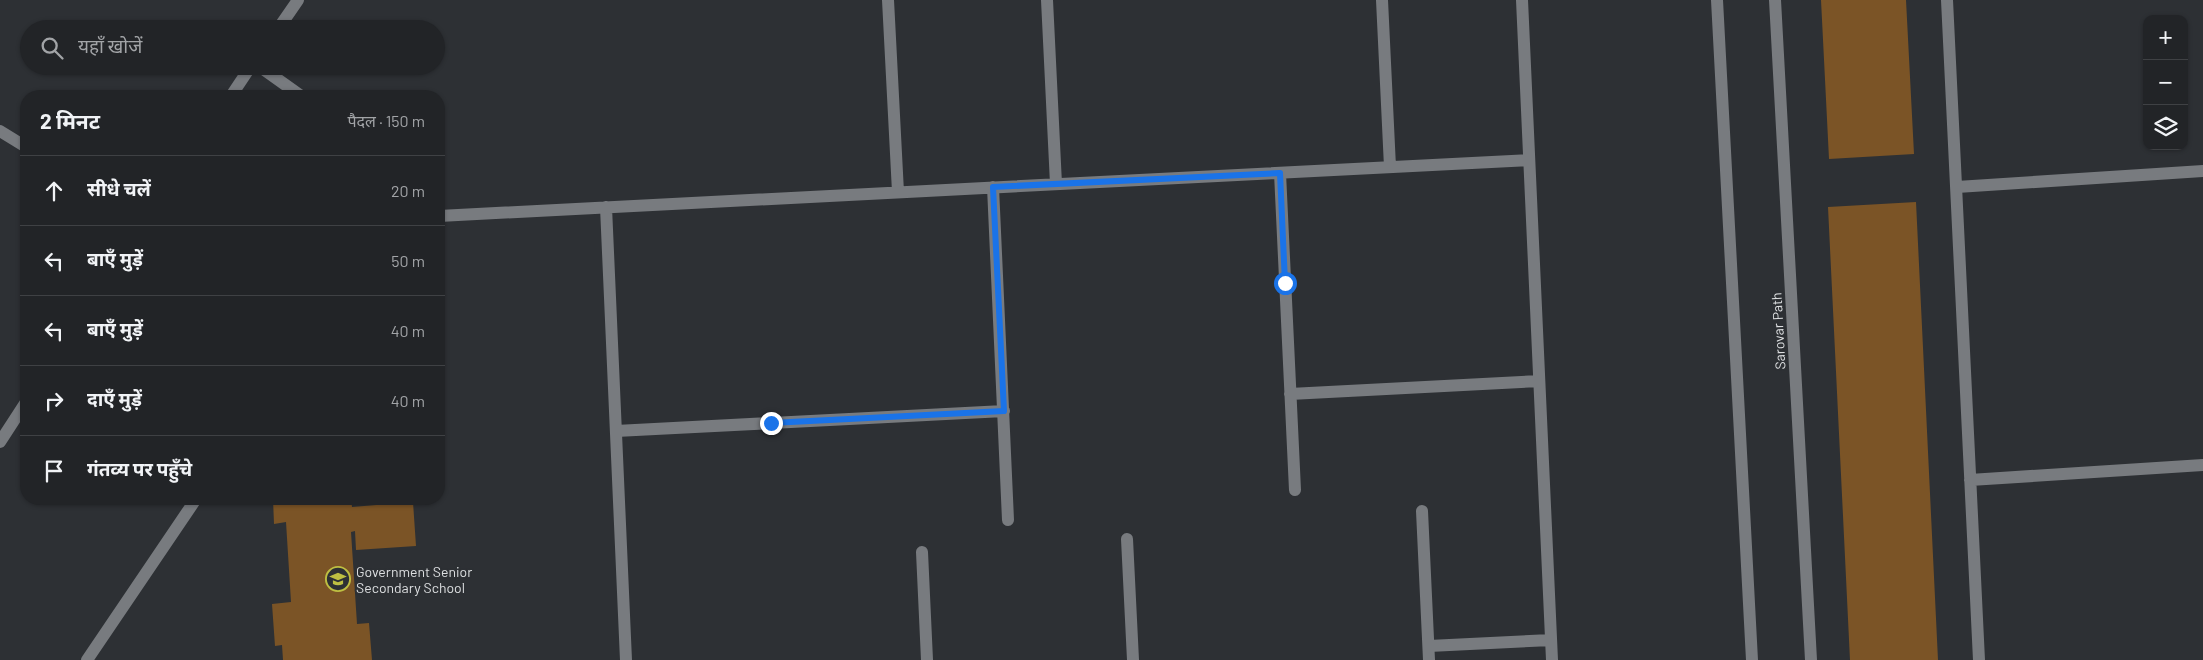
<!DOCTYPE html>
<html lang="hi">
<meta charset="utf-8">
<style>
body{margin:0;font-family:Barlow,"Noto Sans Devanagari",sans-serif;background:#2e3033;color:#f1f3f6}
.controls{position:absolute;right:15px;top:15px;display:grid;overflow:hidden;border-radius:10px;box-shadow:0 1px 4px #0004}
.controls button{width:45px;height:45px;display:grid;place-items:center;padding:0;border:0;border-bottom:1px solid #3f4144;background:#222427;color:#f1f3f6;font:25px sans-serif}
.stop{position:absolute;width:15px;height:15px;margin:-11px;border:4px solid #1a73e8;border-radius:50%;background:#fff}
.stop.end{background:#1a73e8;border-color:#fff;box-shadow:0 1px 5px #0008}
.list{margin:0;padding:0;list-style:none}
h2{display:flex;justify-content:space-between;align-items:center;height:65px;margin:0;padding:0 20px;font-size:21px}
h2 small{font-size:16px;font-weight:400;color:#a2a4a7}
.list li{display:grid;grid-template-columns:32px 1fr auto;gap:15px;align-items:center;box-sizing:border-box;height:70px;padding:0 20px;border-top:1px solid #3f4144}
.list b{display:block;font-size:19px;white-space:nowrap}
.list em{font-size:16px;font-style:normal;color:#a2a4a7}
.icon{flex:none;width:28px;height:28px;fill:none;stroke:currentColor;stroke-width:2;stroke-linecap:round;stroke-linejoin:round}
.map{position:relative;flex:none;width:2203px;height:660px;overflow:hidden}
.search{position:absolute;background:#222427;box-shadow:0 1px 4px #0004;left:20px;top:20px;width:425px;height:55px;display:flex;align-items:center;gap:12px;box-sizing:border-box;padding:0 18px;border-radius:28px;color:#a2a4a7;font-size:19px}
.panel{position:absolute;background:#222427;box-shadow:0 1px 4px #0004;left:20px;top:90px;width:425px;height:415px;border-radius:20px}
.map>svg:first-child{display:block}
</style>
<div class="map">
<svg width="2203" height="660" viewBox="0 0 2203 660">
<rect width="100%" height="100%" fill="#2d3034"/>
<path fill="#7b5426" d="M1821,0h85l8,154 -85,5z
M1916,202l22,458h-88l-22,-453z
M273,499h40l1,1 37,-1 1,8 61,-5 3,44 -60,4 -1,-19 -4,1 6,92 12,-1 3,37h-89l-1,-15 -7,1 -3,-42 19,-2 -5,-80 -12,2z"/>
<g fill="none" stroke-linecap="round" stroke-linejoin="round">
<path stroke="#787b7f" stroke-width="12" d="M888,0l10,192
M1047,0l9,184
M1382,0l8,167
M1522,0l30,660
M1947,0l32,660
M278,29l20,-29
M259,66l42,30
M231,96l20,-30
M0,131l26,16
M1280,173l15,317
M993,187l15,333
M1957,187l246,-16
M606,207l20,453
M439,216l1090,-56
M1290,394l249,-13
M616,431l388,-20
M0,442l26,-40
M1970,480l233,-15
M1422,511l7,149
M1127,539l6,121
M922,552l5,108
M1429,646l122,-6
M87,660l109,-161"/>
<path stroke="#787b7f" stroke-width="12" d="M1717,0l35,660
M1775,0l36,660"/>
</g>
<g fill="none" stroke-linecap="round" stroke-linejoin="round">
<path stroke="#1a73e8" stroke-width="6" d="M771,423l233,-12 -11,-224 287,-14 5,110"/>
</g>
<defs>
<symbol id="school-ring" viewBox="-11 -11 22 22"><circle r="9.5" fill="#2d3034" stroke="#bebf42" stroke-width="1.5"/><path d="M0-5L7-2L0 1L-7-2ZM-4 1L0 2.5L4 1V4Q0 6-4 4Z" fill="#bebf42"/></symbol>
</defs>
<g fill-rule="evenodd">
<use href="#school-ring" x="324" y="565" width="28" height="28"/>
</g>
<g text-anchor="middle" dominant-baseline="central" stroke-width="4" stroke-linejoin="round" paint-order="stroke">
<g font-size="14" fill="#dddfe1" stroke="#2d3034">
<text transform="translate(1778 331) rotate(-93)">Sarovar Path</text>
</g>
<g font-size="14" fill="#dddfe1" stroke="#2d3034" text-anchor="start">
<text x="356" y="571">Government Senior<tspan x="356" dy="16">Secondary School</tspan></text>
</g>
</g>
</svg>
<div class="controls">
<button>+</button>
<button>−</button>
<button><svg class="icon" aria-label="layers" viewBox="0 0 24 24"><path d="M12 4l9 5-9 5-9-5zM3 14l9 5 9-5"/></svg></button>
</div>
<div class="stop" style="left:1285px;top:283px"></div>
<div class="stop end" style="left:771px;top:423px"></div>
<div class="search"><svg class="icon" aria-label="search" viewBox="0 0 24 24"><circle cx="10" cy="10" r="6"/><path d="M15 15l6 6"/></svg>यहाँ खोजें</div>
<section class="panel">
<h2>2 मिनट<small>पैदल · 150 m</small></h2>
<ul class="list">
<li><svg class="icon" aria-label="ahead" viewBox="0 0 24 24"><path d="M12 20V5M6 11l6-6 6 6"/></svg><div><b>सीधे चलें</b></div><em>20 m</em></li>
<li><svg class="icon" aria-label="left" viewBox="0 0 24 24"><path d="M17 20v-9H6M10 6l-5 5 5 5"/></svg><div><b>बाएँ मुड़ें</b></div><em>50 m</em></li>
<li><svg class="icon" aria-label="left" viewBox="0 0 24 24"><path d="M17 20v-9H6M10 6l-5 5 5 5"/></svg><div><b>बाएँ मुड़ें</b></div><em>40 m</em></li>
<li><svg class="icon" aria-label="right" viewBox="0 0 24 24"><path d="M7 20v-9h11M14 6l5 5-5 5"/></svg><div><b>दाएँ मुड़ें</b></div><em>40 m</em></li>
<li><svg class="icon" aria-label="arrive" viewBox="0 0 24 24"><path d="M6 21V4h12l-3 4 3 4H6"/></svg><div><b>गंतव्य पर पहुँचे</b></div></li>
</ul>
</section>
</div>
